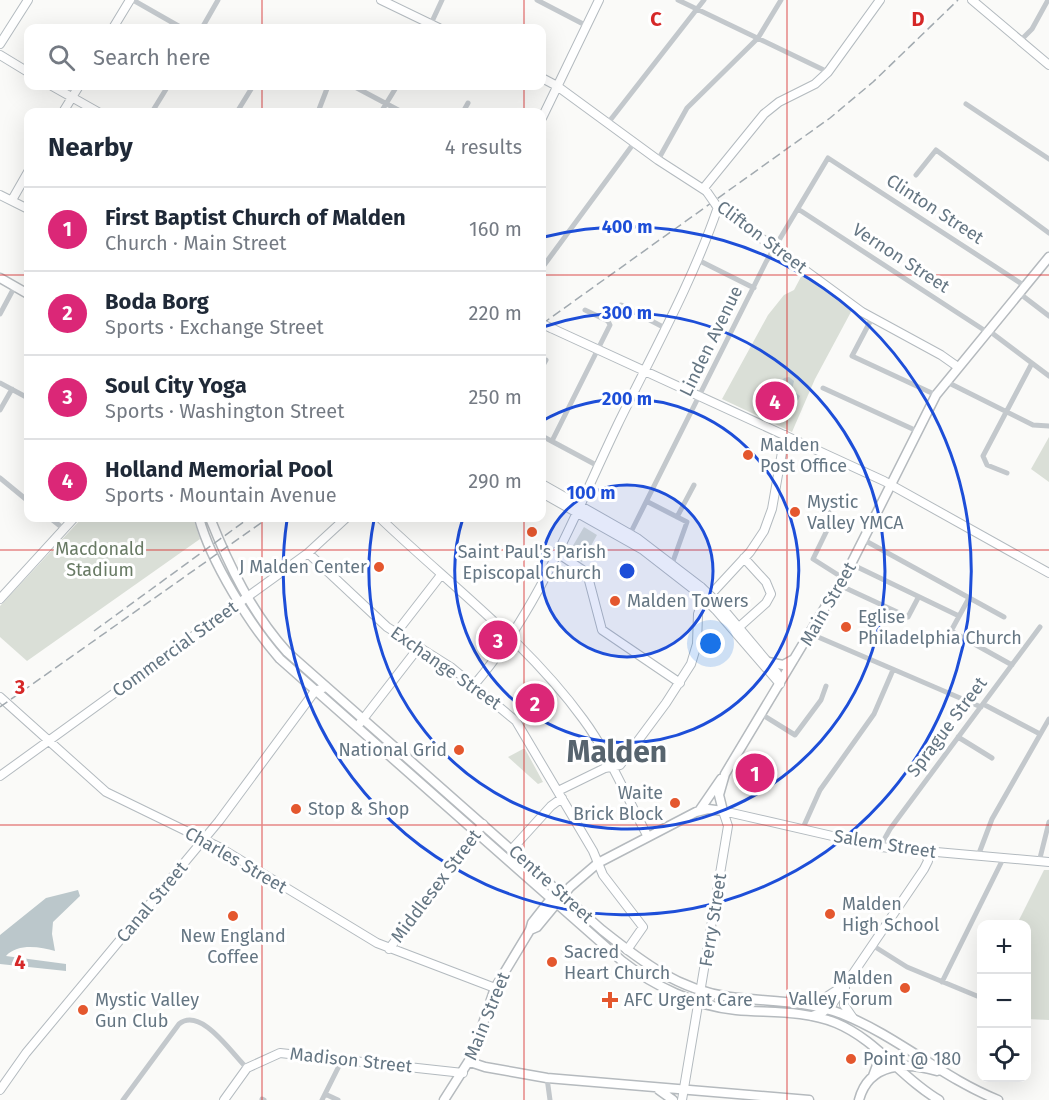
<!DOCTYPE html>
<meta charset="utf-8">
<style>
body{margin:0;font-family:"Fira Sans",sans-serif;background:#f2f2f3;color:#1f2937}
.controls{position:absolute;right:18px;bottom:18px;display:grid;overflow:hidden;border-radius:12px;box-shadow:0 6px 24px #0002}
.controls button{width:54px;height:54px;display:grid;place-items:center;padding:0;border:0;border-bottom:2px solid #e0e1e3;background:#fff;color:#1f2937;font:30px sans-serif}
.you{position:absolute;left:711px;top:644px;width:21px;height:21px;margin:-15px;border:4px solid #fff;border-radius:50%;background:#1a73e8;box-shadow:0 0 0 9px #1a73e833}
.badge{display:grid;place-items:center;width:39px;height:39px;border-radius:50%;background:#db2777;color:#fff;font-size:20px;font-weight:700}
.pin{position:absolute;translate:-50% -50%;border:3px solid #fff;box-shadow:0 2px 6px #0006}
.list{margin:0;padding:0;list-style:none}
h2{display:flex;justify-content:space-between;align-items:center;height:78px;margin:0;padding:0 24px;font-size:26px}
h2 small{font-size:20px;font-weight:400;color:#747a83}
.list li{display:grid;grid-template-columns:39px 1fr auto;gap:18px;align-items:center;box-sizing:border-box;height:84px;padding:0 24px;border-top:2px solid #e0e1e3}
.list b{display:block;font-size:22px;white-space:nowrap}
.list p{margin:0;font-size:20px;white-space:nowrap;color:#747a83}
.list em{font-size:20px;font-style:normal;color:#747a83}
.icon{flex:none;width:33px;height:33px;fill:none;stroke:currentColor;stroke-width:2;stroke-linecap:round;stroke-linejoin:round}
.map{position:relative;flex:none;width:1049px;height:1100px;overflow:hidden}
.search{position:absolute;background:#fff;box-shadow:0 6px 24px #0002;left:24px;top:24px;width:522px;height:66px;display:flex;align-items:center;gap:15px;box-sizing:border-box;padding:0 21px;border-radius:12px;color:#747a83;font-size:22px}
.panel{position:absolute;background:#fff;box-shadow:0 6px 24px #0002;left:24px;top:108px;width:522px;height:414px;border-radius:12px}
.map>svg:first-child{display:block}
</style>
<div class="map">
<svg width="1049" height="1100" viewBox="0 0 1049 1100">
<rect width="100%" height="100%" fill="#fafaf8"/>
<path fill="#dadfd7" d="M803,273l49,37 -37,69 -23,53 -70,-33 46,-84 16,-20 10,-5z
M1049,437v45l-18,-13z
M82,518h111l7,21 -173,122 -27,-24v-31z
M584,527l13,8 -15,27 -14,-8z
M523,749h2l18,33 -5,2 -30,-27z
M1044,870h5v150l-22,-1 -1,-95h-9z"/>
<path fill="#bbc7cb" d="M789,377l5,4 -2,9 8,6 -5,10 -30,-15 4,-8 11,1 4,-6z
M78,890l2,6 -27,26 -1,12 3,17c-15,-4 -37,-8 -49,5l60,8v7l-66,-7v-29l46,-37z"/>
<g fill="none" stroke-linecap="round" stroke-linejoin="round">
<defs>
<path id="secondary" d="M381,0l58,28
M972,0l77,65
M113,28l17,-28
M0,44l28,-44
M0,55l28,17
M542,78l15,8 101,74 48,31
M52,86l46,26
M63,112l16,-26
M542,118l57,-118
M703,189l61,-75 15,-12 36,-18 13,-12 52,-72
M0,195l28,14
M12,200l16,-28
M716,205l146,107 79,43 17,12
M551,328l333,153 165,92
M542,484l95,54 64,49
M542,493l101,57 54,42
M381,519c68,65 146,123 202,200 26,35 43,77 64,116
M556,552l31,21 15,57 78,53
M308,553l79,74 65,41 64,53 77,130 10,24 40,52 -16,23
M0,599l74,-81
M719,604l58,69 3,11
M715,609l65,75
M738,628l28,-25 5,-9 -5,-12 -22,-24
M396,633l45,-58
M474,685c64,-74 101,-171 143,-259 35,-72 75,-143 101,-219
M0,697l106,95 113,55 158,96 118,45
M360,723l59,-76
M0,776l308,-223 38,-35
M558,791l47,-23 15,-3 46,-62 25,-39 6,-20 1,-30 3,-9 49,-53 14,-21 8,-22 13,-74
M723,811l157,36 169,15
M512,849l39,-43 11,-8
M389,949l94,-125
M845,988l-1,17 9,13
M805,1004l18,-5 17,-11
M812,1016l11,-4 10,-9 91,-134 4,-8 -2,-10
M0,1090l26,-37 193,-232 96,-130 11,-4
M224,1100l23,-32 33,-15 183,20
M682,1100l46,-274 -5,-15"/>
<path id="primary" d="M0,278l28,16
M199,518c12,44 51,107 81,141l342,302c32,25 73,45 114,49 33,3 68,0 100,13 41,17 65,55 103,77
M210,518c19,48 42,95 77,134l315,278c39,31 76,60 128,67 37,5 76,3 112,17 55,22 101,64 156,86
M768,662l15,3 11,-6
M699,811l22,-32
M530,930l7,-3 33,-40 28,-24 98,-51 12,-3 15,2 -4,-16 6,-21 126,-210 85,-169 113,-138
M470,1062l15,5 62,11 262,22
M873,1076l6,-16 -5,-11
M659,1090l14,10
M444,1100l28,-44 23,-68 35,-58 2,-7 22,-28
M859,1100c10,-38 48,-38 78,-29"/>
</defs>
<use href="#secondary" stroke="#b3babf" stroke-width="10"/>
<use href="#primary" stroke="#b5babe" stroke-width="11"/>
<path stroke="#c3c8cc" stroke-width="5" d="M133,0l49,28
M537,0l50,26
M678,0l150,72
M202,28l16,-28
M270,28h7
M429,28l13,-28
M1020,41l12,-12 16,-29
M353,86l49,26
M966,104l83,55
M152,112l16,-26
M237,112l16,-26
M318,112l10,-26
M381,112l16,-26
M463,112l5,-9
M608,123l96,-123
M658,160l29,-52 71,-70 23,-38
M916,175l20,-25 113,83
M798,209l189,123
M698,260l56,28
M542,268l92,-125
M1019,293l30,23
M621,305l44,23
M0,314l15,-28
M872,318l-20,38 84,39
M988,330l61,46
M542,367l4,-7
M947,382l86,43 16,1
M0,383l28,15
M823,388l94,43
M0,410l12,-21
M542,436l56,30
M552,441l58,-116 -2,-4 -23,-11
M1007,473l-20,-8 -4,-9 48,-91
M0,478l28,23
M648,502l39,20 -15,42
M828,510l4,10 -19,39 30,19
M677,517l17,-32
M50,518l14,11
M629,536l137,-274 62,-104 197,128
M864,540l140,77
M851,564l108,52
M839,585l69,32 10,-19
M969,598l-18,33 61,34
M811,634l170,73
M983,704l57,30
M761,714l34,21 26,-35 5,-14
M958,737l34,21
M802,830l18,-40 54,-76 19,-44
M880,847l10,-18 150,-202
M978,856l14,-37 57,-100
M1039,862l10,-40
M872,945l35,22 70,29
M942,982l61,-123
M547,1078l3,22
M325,1094l13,6
M262,1099l2,1
M123,1100l56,-76c22,-18 53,30 68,44
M322,1100l20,-40"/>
<use href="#secondary" stroke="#fff" stroke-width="8"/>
<use href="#primary" stroke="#fff" stroke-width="8"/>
<path stroke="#a2aab0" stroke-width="1.5" stroke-dasharray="9 4.5" stroke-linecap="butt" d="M542,324l288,-206 43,-36 85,-82
M94,631l155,-113
M0,707l268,-189"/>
<defs>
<path id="secondary-bridge" d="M707,192l9,13
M542,324l9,4
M701,587l18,17
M697,592l18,17"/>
</defs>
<use href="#secondary-bridge" stroke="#b3babf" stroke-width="10" stroke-linecap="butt"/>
<use href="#secondary-bridge" stroke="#fff" stroke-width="8"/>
</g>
<path fill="none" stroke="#d62828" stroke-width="1.5" stroke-opacity="0.55" d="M262,0v28M524,0v28M787,0v1100M262,86v26M524,86v26M0,275h28M542,275h507M262,518v582M524,518v582M0,550h1049M0,825h1049"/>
<circle cx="627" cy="571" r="86" fill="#1d4ed8" fill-opacity=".12"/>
<g fill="none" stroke="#1d4ed8" stroke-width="3">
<circle cx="627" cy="571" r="86"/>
<path d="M542 421A172 172 0 1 1 463 518"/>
<path d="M543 327A258 258 0 1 1 374 520"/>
<path d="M544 237A344 344 0 1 1 287 520"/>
</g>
<g fill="#e4572e" stroke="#fff" stroke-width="2">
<circle cx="748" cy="455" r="6"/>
<circle cx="795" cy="512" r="6"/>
<circle cx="532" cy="532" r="6"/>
<circle cx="379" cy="567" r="6"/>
<circle cx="615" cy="601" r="6"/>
<circle cx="846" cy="627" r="6"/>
<circle cx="459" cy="750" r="6"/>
<circle cx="675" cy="803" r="6"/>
<circle cx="296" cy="809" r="6"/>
<circle cx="830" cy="914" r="6"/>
<circle cx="233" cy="916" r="6"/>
<circle cx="552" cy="962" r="6"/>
<circle cx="905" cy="988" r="6"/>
<path d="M607 991h6v6h6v6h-6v6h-6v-6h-6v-6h6z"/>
<circle cx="83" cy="1010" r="6"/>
<circle cx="851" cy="1059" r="6"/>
</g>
<g text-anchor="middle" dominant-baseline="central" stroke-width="6" stroke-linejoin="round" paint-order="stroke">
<g font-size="18" fill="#657683" stroke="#fff">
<text transform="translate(935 209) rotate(33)">Clinton Street</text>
<text transform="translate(762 237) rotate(37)">Clifton Street</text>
<text transform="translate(901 258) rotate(33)">Vernon Street</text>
<text transform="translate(711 341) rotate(-64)">Linden Avenue</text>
<text transform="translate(828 604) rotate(-60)">Main Street</text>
<text transform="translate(175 649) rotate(-36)">Commercial Street</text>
<text transform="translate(446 668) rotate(35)">Exchange Street</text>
<text transform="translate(947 727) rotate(-53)">Sprague Street</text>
<text transform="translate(885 844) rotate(9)">Salem Street</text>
<text transform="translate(236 860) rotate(30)">Charles Street</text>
<text transform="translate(551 884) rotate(42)">Centre Street</text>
<text transform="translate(436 886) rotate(-53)">Middlesex Street</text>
<text transform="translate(152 902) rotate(-50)">Canal Street</text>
<text transform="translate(713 920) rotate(-81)">Ferry Street</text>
<text transform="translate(487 1016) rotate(-68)">Main Street</text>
<text transform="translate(351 1060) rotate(6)">Madison Street</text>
</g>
<g font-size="18" fill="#657683" stroke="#fff" text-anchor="start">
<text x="760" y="445">Malden<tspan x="760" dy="21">Post Office</tspan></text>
<text x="807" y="502">Mystic<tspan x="807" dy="21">Valley YMCA</tspan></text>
<text x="532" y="552" text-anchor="middle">Saint Paul's Parish<tspan x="532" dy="21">Episcopal Church</tspan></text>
<text x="367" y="567" text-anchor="end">J Malden Center</text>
<text x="627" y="601">Malden Towers</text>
<text x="858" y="617">Eglise<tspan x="858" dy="21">Philadelphia Church</tspan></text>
<text x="447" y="750" text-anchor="end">National Grid</text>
<text x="663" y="793" text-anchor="end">Waite<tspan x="663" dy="21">Brick Block</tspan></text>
<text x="308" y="809">Stop &amp; Shop</text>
<text x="842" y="904">Malden<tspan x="842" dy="21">High School</tspan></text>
<text x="233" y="936" text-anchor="middle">New England<tspan x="233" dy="21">Coffee</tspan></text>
<text x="564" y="952">Sacred<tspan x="564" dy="21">Heart Church</tspan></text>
<text x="893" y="978" text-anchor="end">Malden<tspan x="893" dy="21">Valley Forum</tspan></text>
<text x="95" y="1000">Mystic Valley<tspan x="95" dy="21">Gun Club</tspan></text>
<text x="624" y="1000">AFC Urgent Care</text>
<text x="863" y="1059">Point @ 180</text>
</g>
<g font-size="18" fill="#687a64" stroke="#fff">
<text x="100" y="549">Macdonald<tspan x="100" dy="21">Stadium</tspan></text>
</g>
<g font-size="30" font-weight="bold" fill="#57646e" stroke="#fff">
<text x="617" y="752">Malden</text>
</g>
</g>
<g font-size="20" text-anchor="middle" font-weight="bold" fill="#d62828" stroke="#fff" stroke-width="6" stroke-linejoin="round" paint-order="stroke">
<text x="656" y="26">C</text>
<text x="918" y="26">D</text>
<text x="20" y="694">3</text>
<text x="20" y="969">4</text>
</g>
<circle cx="627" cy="571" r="9" fill="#1d4ed8" stroke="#fff" stroke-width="3"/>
<g font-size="18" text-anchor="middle" font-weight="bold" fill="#1d4ed8" stroke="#fff" stroke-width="6" stroke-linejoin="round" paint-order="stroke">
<text x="627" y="233">400 m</text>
<text x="627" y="319">300 m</text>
<text x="627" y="405">200 m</text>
<text x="591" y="499">100 m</text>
</g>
</svg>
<div class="controls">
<button>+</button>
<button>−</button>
<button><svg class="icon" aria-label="locate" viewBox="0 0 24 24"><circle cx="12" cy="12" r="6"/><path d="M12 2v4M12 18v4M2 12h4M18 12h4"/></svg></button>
</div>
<div class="you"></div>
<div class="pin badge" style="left:755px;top:773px">1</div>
<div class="pin badge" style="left:535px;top:703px">2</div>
<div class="pin badge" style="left:498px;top:640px">3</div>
<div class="pin badge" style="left:775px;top:401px">4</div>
<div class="search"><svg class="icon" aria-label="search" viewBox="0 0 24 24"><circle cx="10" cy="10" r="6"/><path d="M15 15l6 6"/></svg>Search here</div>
<section class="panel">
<h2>Nearby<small>4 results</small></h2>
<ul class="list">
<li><span class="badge">1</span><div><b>First Baptist Church of Malden</b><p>Church · Main Street</p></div><em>160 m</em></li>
<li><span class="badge">2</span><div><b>Boda Borg</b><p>Sports · Exchange Street</p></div><em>220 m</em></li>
<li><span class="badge">3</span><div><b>Soul City Yoga</b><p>Sports · Washington Street</p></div><em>250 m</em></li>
<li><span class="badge">4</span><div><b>Holland Memorial Pool</b><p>Sports · Mountain Avenue</p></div><em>290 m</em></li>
</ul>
</section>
</div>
